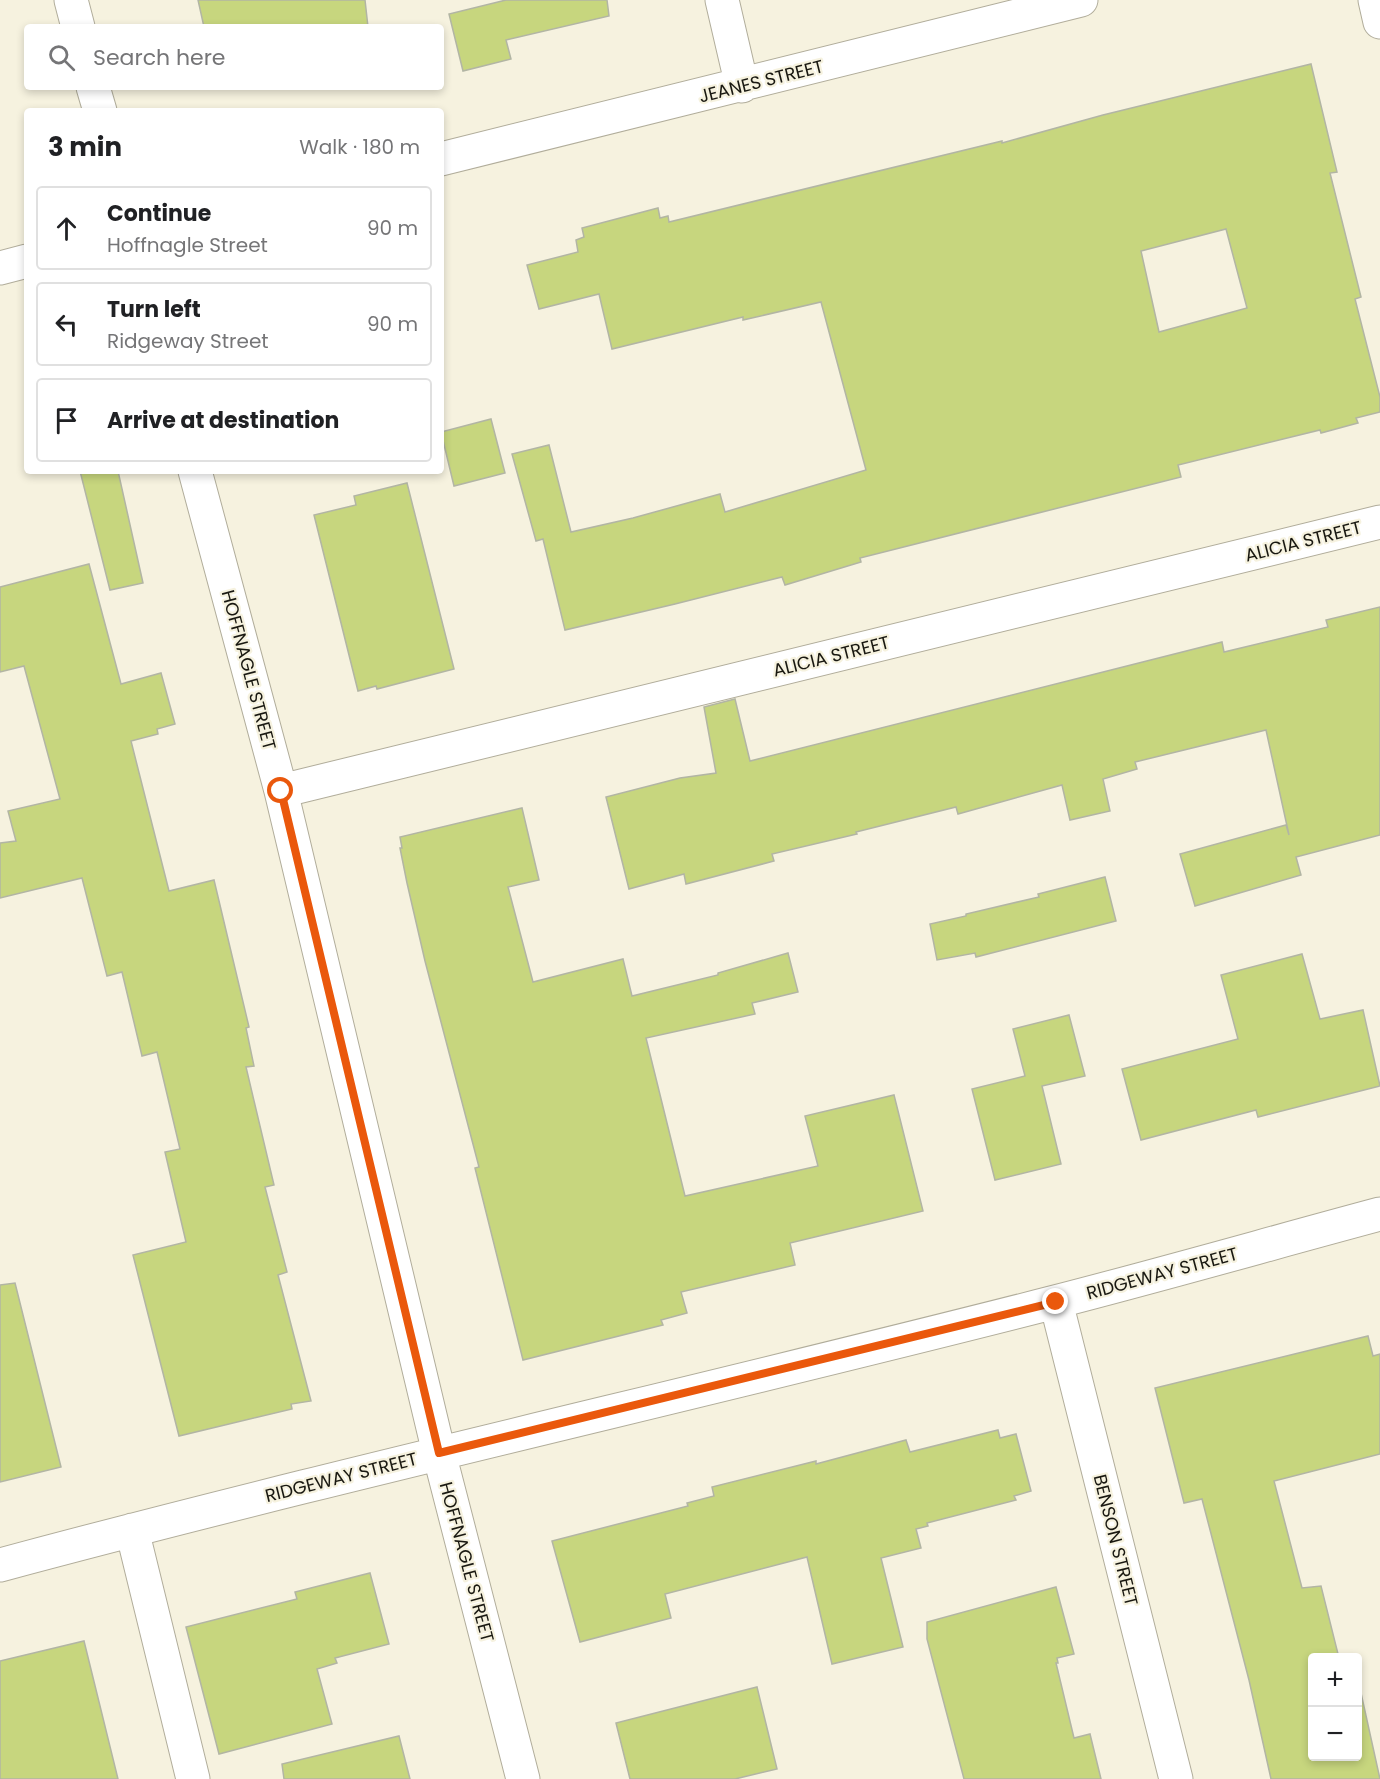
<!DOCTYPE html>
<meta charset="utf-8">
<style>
body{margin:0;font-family:Poppins,sans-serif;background:#f2f2f2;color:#202124}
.controls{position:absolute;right:18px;bottom:18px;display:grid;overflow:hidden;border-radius:6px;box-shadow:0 3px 9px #0003}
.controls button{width:54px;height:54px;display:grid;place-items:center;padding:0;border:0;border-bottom:2px solid #e0e0e0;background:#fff;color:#202124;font:30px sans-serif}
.stop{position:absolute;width:18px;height:18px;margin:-14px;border:4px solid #ea580c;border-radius:50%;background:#fff}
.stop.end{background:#ea580c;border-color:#fff;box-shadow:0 2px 6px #0008}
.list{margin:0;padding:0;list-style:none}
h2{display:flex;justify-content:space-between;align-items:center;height:78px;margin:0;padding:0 24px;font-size:26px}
h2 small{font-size:20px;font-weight:400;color:#757577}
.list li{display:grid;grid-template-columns:39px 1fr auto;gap:18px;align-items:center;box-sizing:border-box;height:84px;margin:0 12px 12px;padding:0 12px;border:2px solid #e0e0e0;border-radius:6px}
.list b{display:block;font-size:22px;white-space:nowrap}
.list p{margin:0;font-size:20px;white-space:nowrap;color:#757577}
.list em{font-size:20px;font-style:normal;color:#757577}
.icon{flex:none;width:33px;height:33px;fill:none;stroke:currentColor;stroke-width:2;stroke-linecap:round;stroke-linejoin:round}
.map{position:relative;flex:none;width:1380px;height:1779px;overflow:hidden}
.search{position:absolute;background:#fff;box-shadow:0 3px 9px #0003;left:24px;top:24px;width:420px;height:66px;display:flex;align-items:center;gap:15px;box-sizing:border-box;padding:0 21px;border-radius:6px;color:#757577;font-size:22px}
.panel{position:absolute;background:#fff;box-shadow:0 3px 9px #0003;left:24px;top:108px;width:420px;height:366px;border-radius:6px}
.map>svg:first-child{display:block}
</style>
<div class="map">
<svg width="1380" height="1779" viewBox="0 0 1380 1779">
<rect width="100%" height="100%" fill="#f6f2df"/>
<path fill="#c7d67e" stroke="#b2b5a4" stroke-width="1.5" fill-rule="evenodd" d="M198,0h167l3,27h-164z
M506,0h101l2,16 -103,24 5,19 -48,12 -14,-57z
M1311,64l26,108 -7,1 31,124 -6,2 25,98v15l-24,6 2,5 -37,10 -1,-3 -142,35 3,12 -321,81 1,4 -76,23 -3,-8 -107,27 -110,26 -22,-91 -7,2 -24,-87 37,-9 22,87 62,-14 87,-24 5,18 141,-42 -45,-168 -78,18v-3l-131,32 -13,-55 -60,15 -12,-44 51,-13 -2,-12 8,-3 -2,-9 76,-20 2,10 8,-2 1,6 333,-81v2l101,-28zM1226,229l21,79 -88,24 -18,-81z
M491,419l14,54 -51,13 -13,-54z
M80,471h38l25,112 -33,7z
M407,483l47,186 -77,20 -1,-3 -18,5 -44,-176 42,-10 -2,-9z
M89,564l32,120 40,-11 14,51 -18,5 1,5 -27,7 38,150 45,-11 35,147 -3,1 8,38 -8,1 28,118 -9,2 22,85 -9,3 33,126 -20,3 1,5 -113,27 -46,-181 53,-13 -21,-90 15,-3 -23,-97 -15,4 -20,-84 -15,4 -25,-98 -82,20v-55l16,-2 -8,-30 52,-12 -36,-133 -24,6v-85z
M1380,607v228l-84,22 5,18 -106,31 -15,-52 106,-29 3,10 -23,-105 -131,32 2,7 -34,10 7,32 -40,9 -8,-35 -104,29 -2,-7 -100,25 1,2 -85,20 2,7 -88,23 -2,-10 -55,15 -23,-92 74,-19 36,-5 -12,-66 31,-8 15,62 472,-119 2,10 104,-25 -2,-7z
M522,808l17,72 -31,7 25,95 90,-23 9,37 86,-21v-2l70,-20 10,39 -46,11 3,11 -109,24 39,158 133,-30 -13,-50 89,-21 29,116 -133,32 5,22 -114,27 6,21 -26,7 2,5 -140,35 -48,-192 4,-1 -54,-206 -18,-78 -7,-35h2l-2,-11z
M1105,877l11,44 -140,36 -1,-4 -38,7 -7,-36 36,-8v-2l73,-17 -1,-3z
M1302,954l18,65 43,-9 17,76 -122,31 -2,-7 -115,30 -19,-71 116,-30 -17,-64z
M1069,1015l16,61 -43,10 19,78 -66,16 -23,-91 53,-13 -12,-47z
M15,1283l46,184 -61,15v-197z
M1368,1336l5,20 7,-2v100l-106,27 28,107 19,-2 18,72h-27v98h46v-62l3,-1 19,86h-109l-22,-99 -47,-181 -18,4 -29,-115z
M998,1430l2,8 16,-4 15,57 -17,5 2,4 -89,23 1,3 -12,3 5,19 -40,10 22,89 -71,17 -25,-107 -142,37 6,24 -91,24 -28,-101 136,-35 -1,-3 27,-7 -2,-9 104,-26v3l90,-24 4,12z
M370,1573l19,71 -54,14 2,5 -20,6 15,55 -113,30 -33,-127 111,-28 -2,-7z
M1056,1587l18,67 -17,4 1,5h-2l18,75 16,-4 11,45h-137l-37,-140v-17z
M84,1641l34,138h-118v-118z
M757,1687l20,82 -42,10h-105l-14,-56z
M399,1736l11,43h-126l-2,-15z"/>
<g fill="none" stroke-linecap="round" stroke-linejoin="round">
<defs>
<path id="minor" d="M71,0l7,27
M722,0l20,86
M1375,0l5,22
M93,87l7,24
M441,159l640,-159
M0,268l27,-7
M195,471l86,320 158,662 84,326
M281,791l1099,-269
M1056,1302l120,477
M132,1530l61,249
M0,1565c350,-94 704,-173 1055,-263 109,-28 217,-59 325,-88"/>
</defs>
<use href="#minor" stroke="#b1ad9b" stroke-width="35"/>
<use href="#minor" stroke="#fff" stroke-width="33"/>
</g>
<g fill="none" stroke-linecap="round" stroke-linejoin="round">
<path stroke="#ea580c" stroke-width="8" d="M281,791l158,662 617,-151"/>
</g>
<g text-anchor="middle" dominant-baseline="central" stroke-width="4.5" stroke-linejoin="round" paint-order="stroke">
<g font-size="18" fill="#191811" stroke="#f6f2df">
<text transform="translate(761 81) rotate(-14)">JEANES STREET</text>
<text transform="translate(1303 541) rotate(-14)">ALICIA STREET</text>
<text transform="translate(831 656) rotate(-14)">ALICIA STREET</text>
<text transform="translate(249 670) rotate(75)">HOFFNAGLE STREET</text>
<text transform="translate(1162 1273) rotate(-15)">RIDGEWAY STREET</text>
<text transform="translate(341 1477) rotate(-14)">RIDGEWAY STREET</text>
<text transform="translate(1116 1540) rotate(76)">BENSON STREET</text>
<text transform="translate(467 1562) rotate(75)">HOFFNAGLE STREET</text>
</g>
</g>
</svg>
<div class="controls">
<button>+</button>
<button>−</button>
</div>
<div class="stop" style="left:281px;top:791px"></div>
<div class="stop end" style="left:1056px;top:1302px"></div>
<div class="search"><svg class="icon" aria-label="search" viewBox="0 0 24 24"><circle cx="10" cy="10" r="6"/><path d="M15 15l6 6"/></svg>Search here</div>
<section class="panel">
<h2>3 min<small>Walk · 180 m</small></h2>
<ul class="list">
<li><svg class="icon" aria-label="ahead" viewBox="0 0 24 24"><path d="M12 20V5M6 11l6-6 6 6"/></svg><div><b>Continue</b><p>Hoffnagle Street</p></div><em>90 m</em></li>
<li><svg class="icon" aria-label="left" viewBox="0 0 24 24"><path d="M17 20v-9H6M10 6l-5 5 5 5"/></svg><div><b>Turn left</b><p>Ridgeway Street</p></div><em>90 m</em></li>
<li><svg class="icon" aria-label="arrive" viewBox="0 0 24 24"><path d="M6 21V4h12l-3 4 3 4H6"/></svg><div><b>Arrive at destination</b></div></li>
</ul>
</section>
</div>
